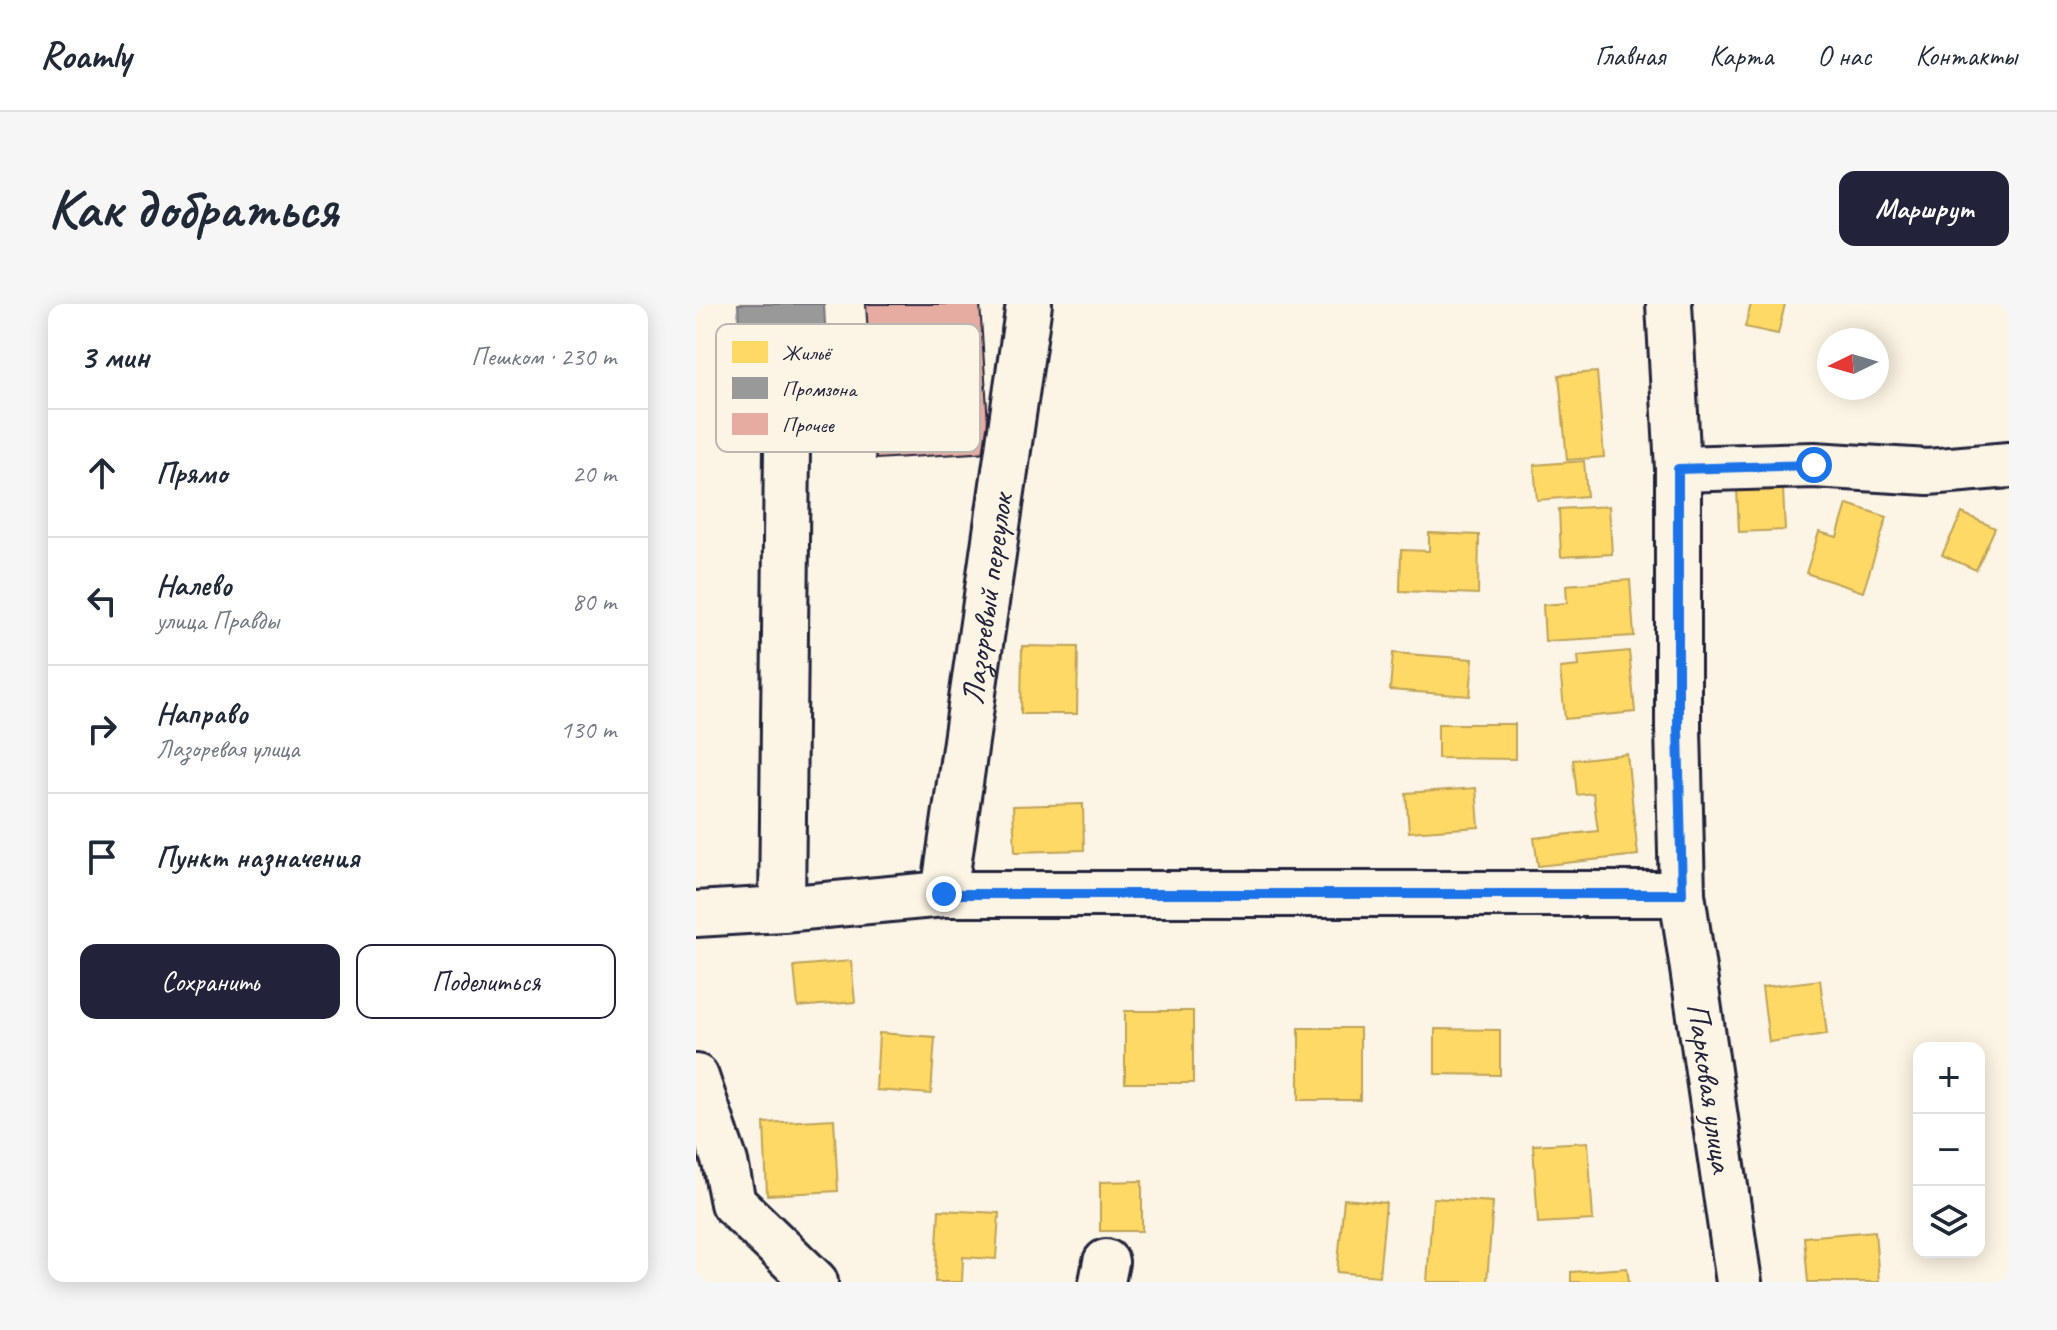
<!DOCTYPE html>
<html lang="ru">
<meta charset="utf-8">
<style>
body{margin:0;font-family:Caveat,sans-serif;background:#f6f6f7;color:#1f2937}
.controls{position:absolute;right:24px;bottom:24px;display:grid;overflow:hidden;border-radius:16px;box-shadow:0 4px 20px #0003}
.controls button{width:72px;height:72px;display:grid;place-items:center;padding:0;border:0;border-bottom:2px solid #e0e1e3;background:#fff;color:#1f2937;font:40px sans-serif}
.compass{position:absolute;left:1121px;top:24px;width:72px;height:72px;border-radius:50%;background:#fff;box-shadow:0 4px 20px #0003;rotate:265deg}
.stop{position:absolute;width:24px;height:24px;margin:-18px;border:6px solid #1a73e8;border-radius:50%;background:#fff}
.stop.end{background:#1a73e8;border-color:#fff;box-shadow:0 2px 8px #0008}
.list{margin:0;padding:0;list-style:none}
h2{display:flex;justify-content:space-between;align-items:center;height:104px;margin:0;padding:0 32px;font-size:34px}
h2 small{font-size:26px;font-weight:400;color:#747a83}
.list li{display:grid;grid-template-columns:52px 1fr auto;gap:24px;align-items:center;box-sizing:border-box;height:128px;padding:0 32px;border-top:2px solid #e0e1e3}
.list b{display:block;font-size:30px;white-space:nowrap}
.list p{margin:0;font-size:26px;white-space:nowrap;color:#747a83}
.list em{font-size:26px;font-style:normal;color:#747a83}
.actions{display:flex;gap:16px;padding:24px 32px}
.actions a{flex:1;padding:18px 0;border:2px solid #22223b;border-radius:16px;text-align:center;font-size:28px;color:#22223b}
.actions .main{background:#22223b;color:#fff}
.icon{flex:none;width:44px;height:44px;fill:none;stroke:currentColor;stroke-width:2;stroke-linecap:round;stroke-linejoin:round}
.map{position:relative;flex:none;width:1313px;height:978px;overflow:hidden;border-radius:16px}
header{display:flex;align-items:center;gap:48px;box-sizing:border-box;height:112px;padding:0 40px;background:#fff;border-bottom:2px solid #e0e1e3}
header strong{font-size:38px}
nav{display:flex;gap:44px;margin-inline-start:auto;font-size:28px}
.intro{display:flex;align-items:center;justify-content:space-between;box-sizing:border-box;height:192px;padding:0 48px}
h1{margin:0;font-size:56px}
.button{padding:20px 36px;border-radius:16px;background:#22223b;color:#fff;font-size:28px;font-weight:700}
main{display:flex;gap:48px;padding:0 48px}
aside{flex:1;background:#fff;border-radius:16px;box-shadow:0 4px 20px #0003}
.map>svg:first-child{display:block}
</style>
<header>
<strong>Roamly</strong>
<nav><a>Главная</a><a>Карта</a><a>О нас</a><a>Контакты</a></nav>
</header>
<div class="intro"><h1>Как добраться</h1><a class="button">Маршрут</a></div>
<main>
<aside>
<h2>3 мин<small>Пешком · 230 m</small></h2>
<ul class="list">
<li><svg class="icon" aria-label="ahead" viewBox="0 0 24 24"><path d="M12 20V5M6 11l6-6 6 6"/></svg><div><b>Прямо</b></div><em>20 m</em></li>
<li><svg class="icon" aria-label="left" viewBox="0 0 24 24"><path d="M17 20v-9H6M10 6l-5 5 5 5"/></svg><div><b>Налево</b><p>улица Правды</p></div><em>80 m</em></li>
<li><svg class="icon" aria-label="right" viewBox="0 0 24 24"><path d="M7 20v-9h11M14 6l5 5-5 5"/></svg><div><b>Направо</b><p>Лазоревая улица</p></div><em>130 m</em></li>
<li><svg class="icon" aria-label="arrive" viewBox="0 0 24 24"><path d="M6 21V4h12l-3 4 3 4H6"/></svg><div><b>Пункт назначения</b></div></li>
</ul>
<div class="actions"><a class="main">Сохранить</a><a>Поделиться</a></div>
</aside>
<div class="map">
<svg width="1313" height="978" viewBox="0 0 1313 978">
<rect width="100%" height="100%" fill="#fcf5e5"/>
<filter id="ink" filterUnits="userSpaceOnUse"><feTurbulence type="fractalNoise" baseFrequency=".0125" numOctaves="2"/><feDisplacementMap in="SourceGraphic" scale="16" xChannelSelector="R" yChannelSelector="G"/><feConvolveMatrix kernelMatrix="1 2 1 2 8 2 1 2 1" color-interpolation-filters="sRGB"/></filter>
<g filter="url(#ink)">
<path fill="#ffd966" stroke="#bda259" stroke-width="2" d="M1055,0h34l-7,30 -33,-7z
M901,68l7,85 -37,3 -8,-85z
M888,157l3,35 -50,4 -3,-35z
M1087,185l2,41 -46,2 -2,-42z
M1151,200l40,13 -24,75 -57,-19 13,-41 18,5z
M913,202l3,48 -51,3 -2,-48z
M1266,209l33,15 -19,42 -34,-15z
M733,229l50,2 -1,59 -78,-3 1,-41 28,1z
M934,276l4,56 -89,5 -2,-36 24,-2 -1,-18z
M326,342l56,1 -1,67h-56z
M933,347l6,61 -70,7 -5,-51 19,-2 -1,-10z
M697,349l80,6 -3,37 -80,-6z
M742,420h77v35l-77,-1z
M931,450l11,101 -100,11 -4,-28 64,-7 -5,-38 -16,2 -4,-35z
M780,484l3,39 -70,5 -3,-39z
M387,500l1,46 -69,2 -2,-46z
M155,657l4,41 -57,5 -4,-41z
M1124,676l7,54 -58,8 -7,-55z
M429,707h68v72h-68z
M603,724h61v72h-61z
M739,725l65,1v45l-65,-1z
M183,729l56,4 -4,57 -55,-4z
M138,815l4,72 -71,4 -3,-72z
M892,838l5,78 -55,3 -5,-78z
M446,877v50h-42v-49z
M737,894l60,4 -6,80h-60z
M648,895l42,4 -7,73 -42,-4z
M243,906l60,3 -3,46 -33,-2 -1,25h-27z
M1179,927l4,51h-71l-4,-45z
M931,964l2,14h-58v-10z"/>
<path fill="#999" stroke="#75757d" stroke-width="2" d="M42,0h86l6,115 -86,4z"/>
<path fill="#e6aca1" stroke="#22223b" stroke-width="2" d="M170,0h114l10,148 -114,7z"/>
<g fill="none" stroke-linecap="round" stroke-linejoin="round">
<defs>
<g id="minor">
<path id="s1" d="M973,0l9,165v259l4,166 57,388"/>
<path d="M982,165l136,-4 114,7 81,-7"/>
<path id="s2" d="M248,590l85,-590"/>
<path d="M86,605l5,-461"/>
<path d="M0,610l86,-5 162,-15h738"/>
<path d="M0,773l29,85 8,41 82,79"/>
<path d="M406,978l4,-20"/>
</g>
</defs>
<use href="#minor" stroke="#22223b" stroke-width="50"/>
<use href="#minor" stroke="#fcf5e5" stroke-width="44"/>
</g>
</g>
<g fill="none" stroke-linecap="round" stroke-linejoin="round" filter="url(#ink)">
<path stroke="#1a73e8" stroke-width="10" d="M248,590h738l-4,-166v-259l136,-4"/>
</g>
<g text-anchor="middle" dominant-baseline="central" stroke-width="8" stroke-linejoin="round" paint-order="stroke">
<g font-size="32" fill="#22223b" stroke="#fcf5e5">
<text stroke="none"><textPath href="#s2" startOffset="298">Лазоревый переулок</textPath></text>
<text stroke="none"><textPath href="#s1" startOffset="786">Парковая улица</textPath></text>
</g>
</g>
<rect x="20" y="20" width="264" height="128" rx="12" fill="#fcf5e5" stroke="#bbb6b2" stroke-width="2"/>
<rect x="36" y="37" width="36" height="22" fill="#ffd966"/>
<rect x="36" y="73" width="36" height="22" fill="#999"/>
<rect x="36" y="109" width="36" height="22" fill="#e6aca1"/>
<g font-size="22" fill="#22223b">
<text x="86" y="56">Жильё</text>
<text x="86" y="92">Промзона</text>
<text x="86" y="128">Прочее</text>
</g>
</svg>
<div class="controls">
<button>+</button>
<button>−</button>
<button><svg class="icon" aria-label="layers" viewBox="0 0 24 24"><path d="M12 4l9 5-9 5-9-5zM3 14l9 5 9-5"/></svg></button>
</div>
<svg class="compass" viewBox="-18 -18 36 36"><path d="M0-13l5 13h-10z" fill="#e53935"/><path d="M0 13l5-13h-10z" fill="#747a83"/></svg>
<div class="stop" style="left:1118px;top:161px"></div>
<div class="stop end" style="left:248px;top:590px"></div>
</div>
</main>
